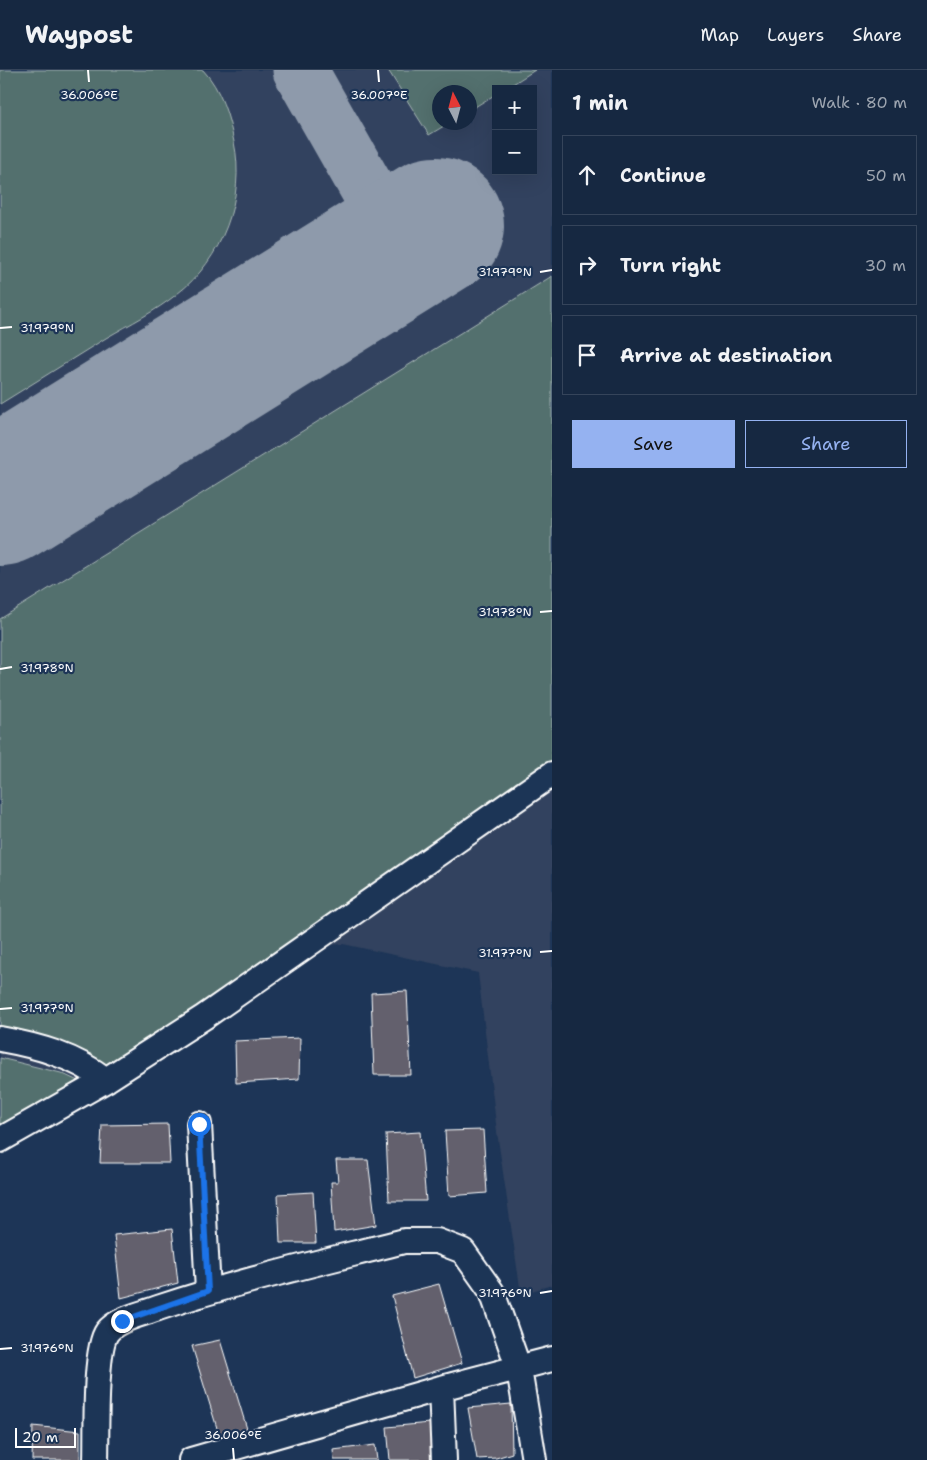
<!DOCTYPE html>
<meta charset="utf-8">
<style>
body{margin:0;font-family:"Shantell Sans",sans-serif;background:#1f3048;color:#f1f3f6}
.controls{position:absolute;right:15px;top:15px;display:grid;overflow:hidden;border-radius:0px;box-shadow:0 5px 20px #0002}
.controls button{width:45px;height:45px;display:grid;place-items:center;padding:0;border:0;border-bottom:1px solid #35445a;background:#162841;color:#f1f3f6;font:25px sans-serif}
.compass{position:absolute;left:432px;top:15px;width:45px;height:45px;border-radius:50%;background:#162841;box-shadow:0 5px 20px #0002;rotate:354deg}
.scale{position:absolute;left:15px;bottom:12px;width:61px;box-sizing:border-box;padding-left:5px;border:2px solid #fff;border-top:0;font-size:14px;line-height:18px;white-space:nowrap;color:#fff;-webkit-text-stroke:4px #1d3557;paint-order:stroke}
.stop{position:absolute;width:15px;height:15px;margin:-11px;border:4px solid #1a73e8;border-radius:50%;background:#fff}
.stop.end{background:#1a73e8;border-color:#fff;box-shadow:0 1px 5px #0008}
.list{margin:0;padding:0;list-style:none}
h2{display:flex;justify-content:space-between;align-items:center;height:65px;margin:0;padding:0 20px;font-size:21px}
h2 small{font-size:16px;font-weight:400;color:#9ea6b1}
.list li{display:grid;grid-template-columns:32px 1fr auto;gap:15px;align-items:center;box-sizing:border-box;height:80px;margin:0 10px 10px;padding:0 10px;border:1px solid #35445a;border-radius:0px}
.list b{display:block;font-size:19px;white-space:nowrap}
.list em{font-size:16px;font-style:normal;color:#9ea6b1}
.actions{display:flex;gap:10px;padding:15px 20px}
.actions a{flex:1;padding:11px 0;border:1px solid #95b2f1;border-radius:0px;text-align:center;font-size:18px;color:#95b2f1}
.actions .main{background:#95b2f1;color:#111}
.icon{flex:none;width:28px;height:28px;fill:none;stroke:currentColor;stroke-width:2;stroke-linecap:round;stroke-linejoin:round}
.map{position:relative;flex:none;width:552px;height:1390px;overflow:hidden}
header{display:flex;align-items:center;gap:30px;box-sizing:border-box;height:70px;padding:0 25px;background:#162841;border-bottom:1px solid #35445a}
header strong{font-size:24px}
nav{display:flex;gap:28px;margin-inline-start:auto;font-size:18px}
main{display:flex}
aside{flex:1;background:#162841}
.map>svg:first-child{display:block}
</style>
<header>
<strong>Waypost</strong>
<nav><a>Map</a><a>Layers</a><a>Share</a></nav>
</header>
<main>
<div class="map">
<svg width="552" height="1390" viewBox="0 0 552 1390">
<rect width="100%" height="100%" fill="#1d3557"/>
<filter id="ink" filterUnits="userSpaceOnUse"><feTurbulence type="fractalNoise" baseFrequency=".02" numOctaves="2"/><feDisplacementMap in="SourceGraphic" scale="10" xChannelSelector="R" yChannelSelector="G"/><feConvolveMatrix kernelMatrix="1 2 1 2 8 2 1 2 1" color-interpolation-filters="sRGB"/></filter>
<g filter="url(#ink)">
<path fill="#32425e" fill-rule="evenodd" d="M0,0h552v1215l-31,9 -24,-162 -19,-159 -135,-29 -11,1 -195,127 -137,81zM496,19h37v82h-37zM440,22h30v30h-30z"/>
<path fill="#526f6e" stroke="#a8b7b6" d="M0,0h203c18,19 26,47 31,72 12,55 -12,118 -57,152 -21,17 -47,30 -71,44 -35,22 -71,44 -106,66z
M388,0h147l-30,19h-9v5l-26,16v-18h-30v30l9,1 -20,12z
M552,206v508l-104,72 -98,74 -222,141 -128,-27v-425z
M0,988l61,15 17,8 7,11 -16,14 -69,47z"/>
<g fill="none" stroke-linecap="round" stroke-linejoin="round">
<path stroke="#8e9aab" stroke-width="55" d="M300,0l101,178"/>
<path stroke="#8e9aab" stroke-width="138" d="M0,427l435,-271"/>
</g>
<path fill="#63616d" stroke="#fff" d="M407,921l4,84h-37l-3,-82z
M300,968l-1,41 -63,4 -1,-42z
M168,1054l2,39h-70l2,-38z
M483,1060l4,63 -38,3 -4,-65z
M420,1062l6,69h-37l-3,-67z
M336,1090h32l8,65 -42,7 -3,-50h7z
M313,1122l3,51h-36l-2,-49z
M172,1159l6,54 -57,15 -7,-63z
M439,1214l23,79 -49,15 -21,-82z
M220,1270l27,89 -27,9 -28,-92z
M511,1334l1,49 -16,5 -19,1 -9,-51z
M430,1353l3,37h-43l-3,-33z
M33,1356l47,5v29h-48z
M375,1375l2,15h-43l-1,-10z"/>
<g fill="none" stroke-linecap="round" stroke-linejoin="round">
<defs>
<path id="minor" d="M0,969c39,7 74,17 106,41
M199,1054l9,167
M0,1070l106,-60 98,-63 348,-243
M441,1318l3,72
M96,1390c1,-25 -2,-110 11,-128 11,-14 36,-18 51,-24 81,-27 164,-46 246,-67h33l26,10 29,41 27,77 15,91
M191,1390l250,-72 111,-29"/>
</defs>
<use href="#minor" stroke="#fff" stroke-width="28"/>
<use href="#minor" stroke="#1d3557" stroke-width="24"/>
</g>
</g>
<g fill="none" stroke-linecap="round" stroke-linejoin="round" filter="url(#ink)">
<path stroke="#1a73e8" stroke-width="6" d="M122,1251l86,-30 -9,-167"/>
</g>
<path fill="none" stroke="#fff" stroke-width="2" d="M88,0l1,12M378,0l1,12M540,202l12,-2M0,258l12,-1M540,542l12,-1M0,599l12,-2M540,882l12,-1M0,939l12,-1M540,1223l12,-2M0,1279l12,-1M233,1378l1,12"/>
<g font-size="12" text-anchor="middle" fill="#fff" stroke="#1d3557" stroke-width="4.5" stroke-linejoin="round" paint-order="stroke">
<text x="89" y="29">36.006°E</text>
<text x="379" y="29">36.007°E</text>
<text x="505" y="206">31.979°N</text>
<text x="47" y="262">31.979°N</text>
<text x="505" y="546">31.978°N</text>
<text x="47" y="602">31.978°N</text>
<text x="505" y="887">31.977°N</text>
<text x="47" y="942">31.977°N</text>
<text x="505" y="1227">31.976°N</text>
<text x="47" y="1282">31.976°N</text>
<text x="233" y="1369">36.006°E</text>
</g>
</svg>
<div class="controls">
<button>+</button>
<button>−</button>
</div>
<svg class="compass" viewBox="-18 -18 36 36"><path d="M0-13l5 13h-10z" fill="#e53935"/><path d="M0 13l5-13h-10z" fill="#9ea6b1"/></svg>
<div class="scale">20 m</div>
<div class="stop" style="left:199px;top:1054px"></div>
<div class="stop end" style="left:122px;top:1251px"></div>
</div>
<aside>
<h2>1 min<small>Walk · 80 m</small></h2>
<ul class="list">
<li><svg class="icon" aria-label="ahead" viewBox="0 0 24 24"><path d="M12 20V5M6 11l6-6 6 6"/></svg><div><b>Continue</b></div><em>50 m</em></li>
<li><svg class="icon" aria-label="right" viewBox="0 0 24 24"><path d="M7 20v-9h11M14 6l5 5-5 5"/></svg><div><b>Turn right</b></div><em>30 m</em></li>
<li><svg class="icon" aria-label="arrive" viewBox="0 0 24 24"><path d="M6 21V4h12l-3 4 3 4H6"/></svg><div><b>Arrive at destination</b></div></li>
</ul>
<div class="actions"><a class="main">Save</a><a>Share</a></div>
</aside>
</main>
